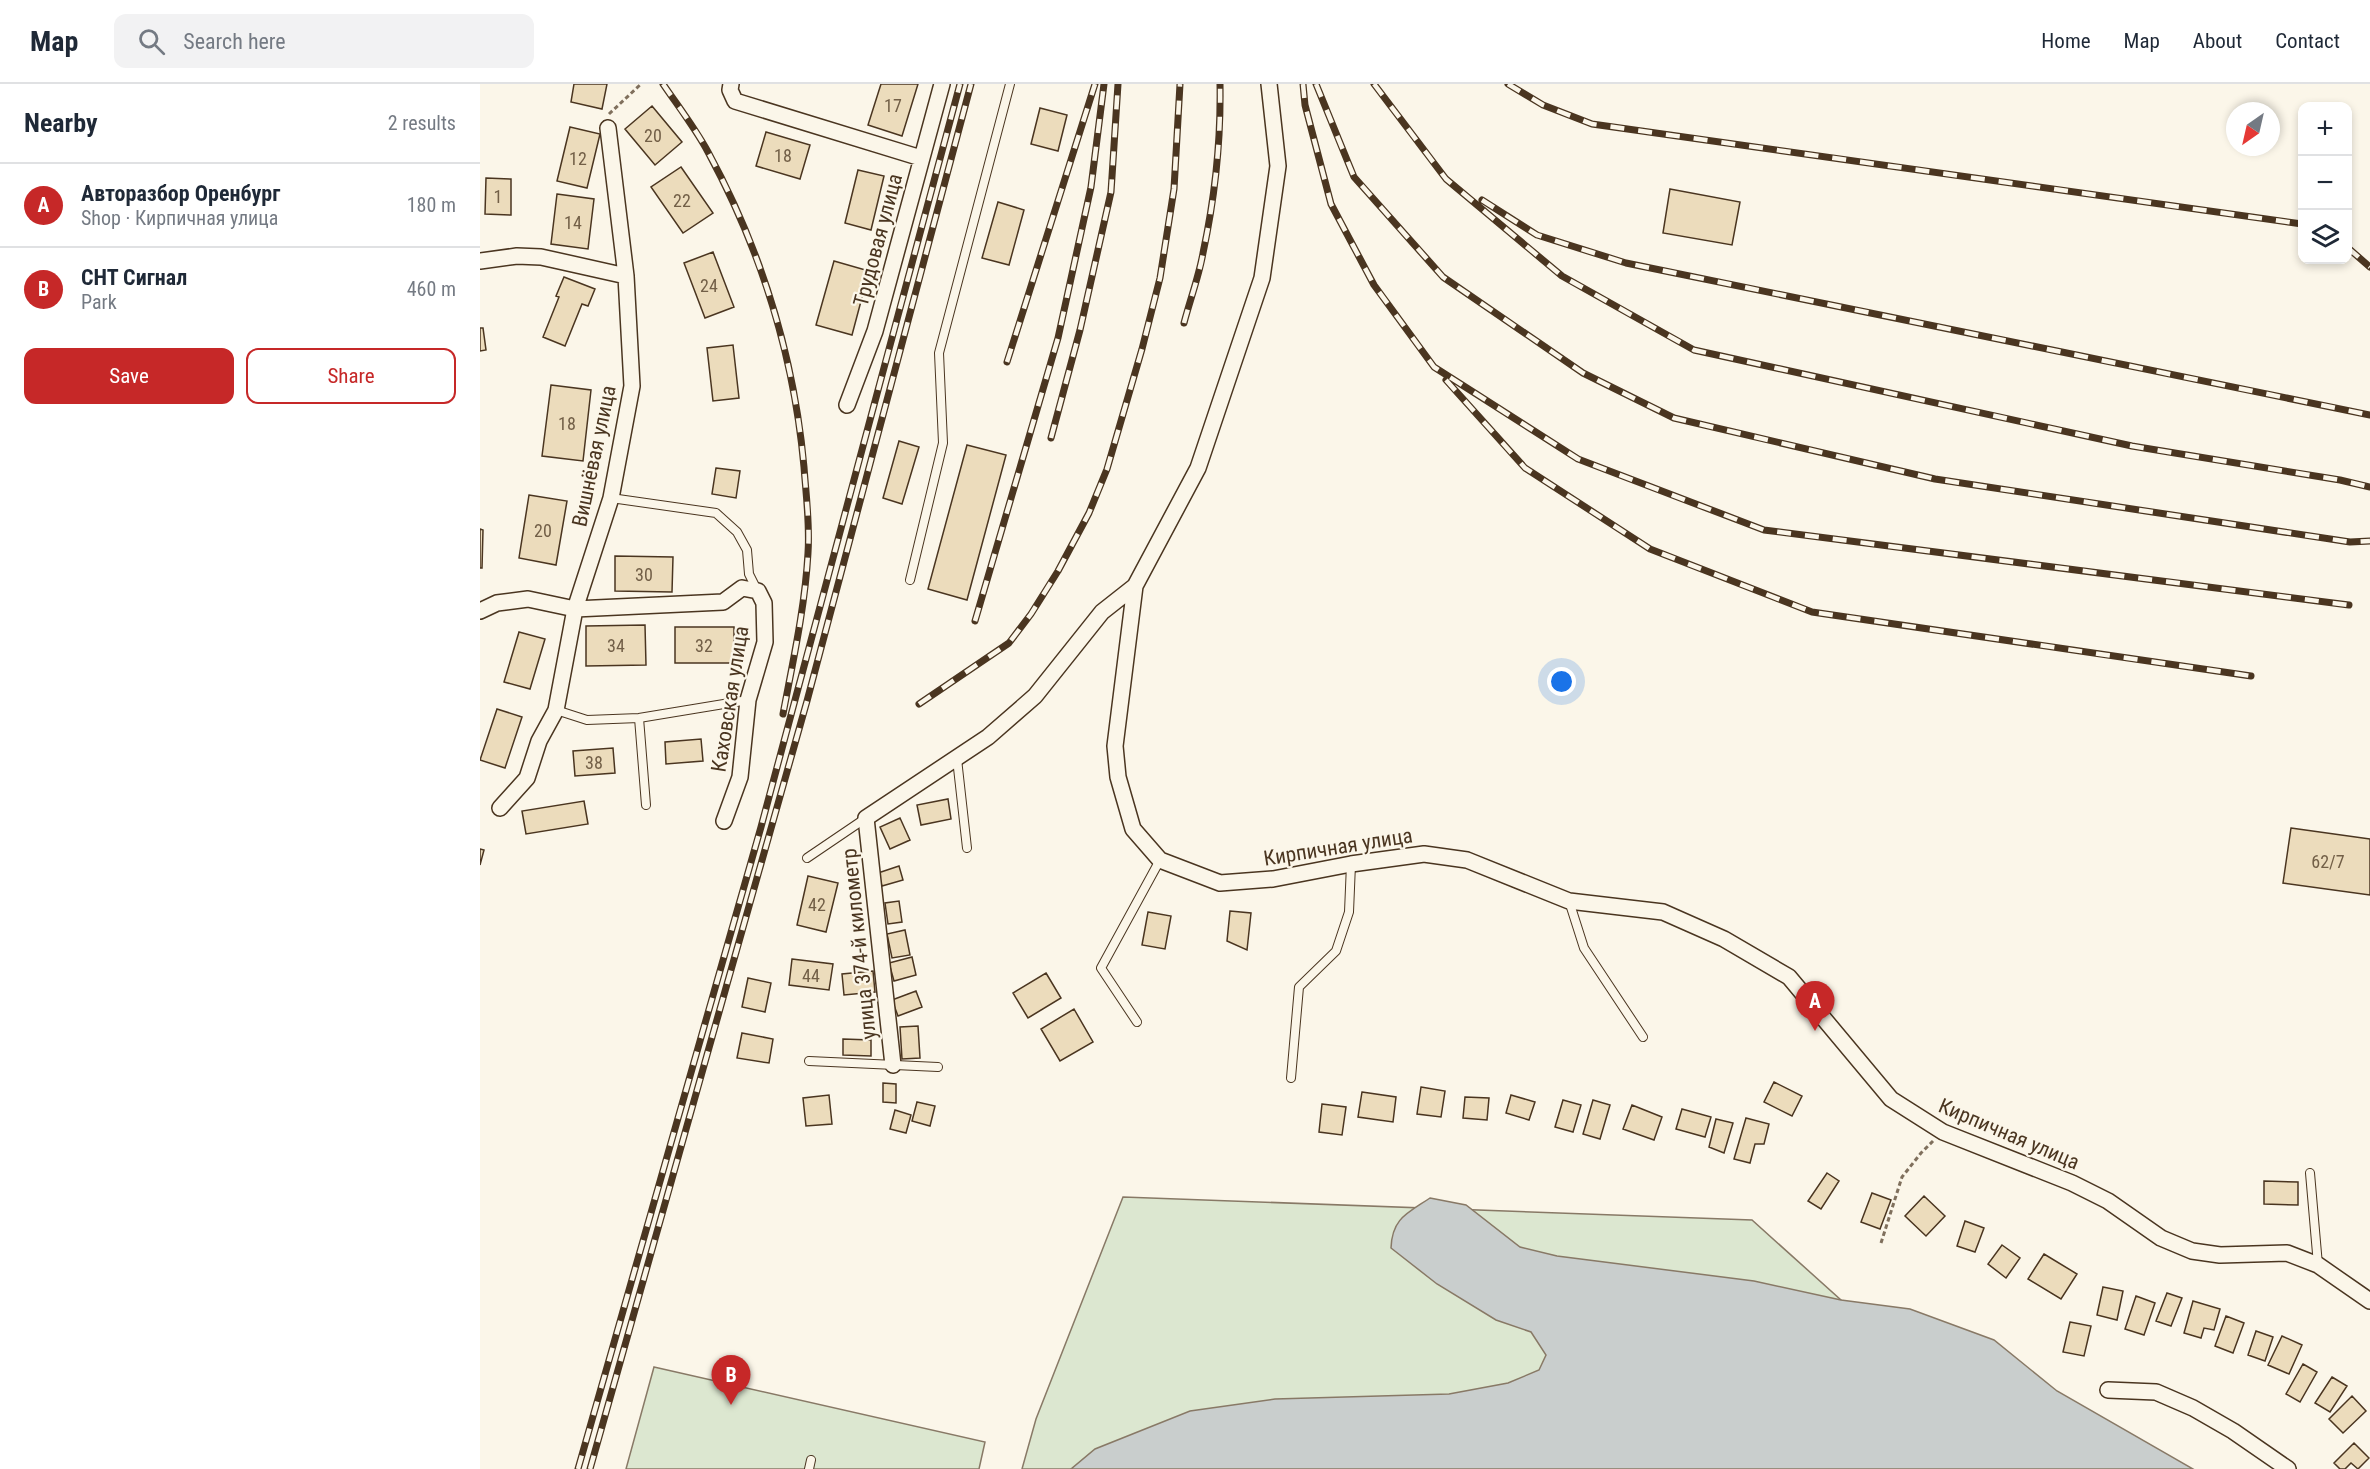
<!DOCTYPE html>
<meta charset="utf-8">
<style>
body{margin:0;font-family:"Roboto Condensed",sans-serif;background:#f2f2f3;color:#1f2937}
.controls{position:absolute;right:18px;top:18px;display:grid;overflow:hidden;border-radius:12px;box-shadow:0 3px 9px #0003}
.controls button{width:54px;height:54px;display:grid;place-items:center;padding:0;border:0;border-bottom:2px solid #e0e1e3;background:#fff;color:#1f2937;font:30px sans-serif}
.compass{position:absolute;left:1746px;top:18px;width:54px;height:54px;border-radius:50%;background:#fff;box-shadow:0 3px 9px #0003;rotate:214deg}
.you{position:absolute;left:1082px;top:598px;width:21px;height:21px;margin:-15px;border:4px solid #fff;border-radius:50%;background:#1a73e8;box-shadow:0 0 0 9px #1a73e833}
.badge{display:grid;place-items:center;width:39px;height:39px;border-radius:50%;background:#c62828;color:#fff;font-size:20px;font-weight:700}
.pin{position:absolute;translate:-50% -50px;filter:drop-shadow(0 2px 3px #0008)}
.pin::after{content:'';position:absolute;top:32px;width:21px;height:18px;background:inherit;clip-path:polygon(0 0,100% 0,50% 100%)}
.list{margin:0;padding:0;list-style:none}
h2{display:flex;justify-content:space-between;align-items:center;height:78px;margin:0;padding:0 24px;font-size:26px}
h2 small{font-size:20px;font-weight:400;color:#747a83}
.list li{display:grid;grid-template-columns:39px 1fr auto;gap:18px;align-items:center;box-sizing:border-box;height:84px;padding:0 24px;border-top:2px solid #e0e1e3}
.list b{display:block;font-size:22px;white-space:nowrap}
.list p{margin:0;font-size:20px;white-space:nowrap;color:#747a83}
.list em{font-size:20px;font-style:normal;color:#747a83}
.actions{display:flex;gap:12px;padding:18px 24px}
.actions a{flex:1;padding:14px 0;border:2px solid #c62828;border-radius:12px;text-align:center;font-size:21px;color:#c62828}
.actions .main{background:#c62828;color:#fff}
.icon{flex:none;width:33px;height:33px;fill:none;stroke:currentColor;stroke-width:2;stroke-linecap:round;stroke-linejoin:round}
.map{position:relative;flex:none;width:1890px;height:1385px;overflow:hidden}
header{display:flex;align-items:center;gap:36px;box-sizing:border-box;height:84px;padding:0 30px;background:#fff;border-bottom:2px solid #e0e1e3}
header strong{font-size:28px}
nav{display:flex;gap:33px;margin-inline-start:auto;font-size:21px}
.search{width:420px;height:54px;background:#f2f2f3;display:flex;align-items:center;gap:15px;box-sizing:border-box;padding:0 21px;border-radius:12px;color:#747a83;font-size:22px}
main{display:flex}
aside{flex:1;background:#fff}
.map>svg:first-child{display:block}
</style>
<header>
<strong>Map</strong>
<div class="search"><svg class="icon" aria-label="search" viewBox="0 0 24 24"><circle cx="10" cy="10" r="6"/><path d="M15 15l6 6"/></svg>Search here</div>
<nav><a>Home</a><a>Map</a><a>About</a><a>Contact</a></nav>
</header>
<main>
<aside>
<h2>Nearby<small>2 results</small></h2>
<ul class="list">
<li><span class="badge">A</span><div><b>Авторазбор Оренбург</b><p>Shop · Кирпичная улица</p></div><em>180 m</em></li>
<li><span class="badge">B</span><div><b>СНТ Сигнал</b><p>Park</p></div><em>460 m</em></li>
</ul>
<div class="actions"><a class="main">Save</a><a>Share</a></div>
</aside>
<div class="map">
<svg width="1890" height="1385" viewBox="0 0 1890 1385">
<rect width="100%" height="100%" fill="#fbf6e9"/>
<path fill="#dce7d0" stroke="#887966" stroke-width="1.5" d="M643,1113l629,23 277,249h-1007l14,-50z
M174,1283l331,75 -6,27h-353z"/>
<path fill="#c9cecd" stroke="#887966" stroke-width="1.5" d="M950,1114l36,7 54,42 37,9 197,25 87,19 69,9 84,31 63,51 136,78h-1122l24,-20 95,-38 85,-12 174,-5 59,-11 31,-13 7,-15 -15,-23 -35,-12 -59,-36 -46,-36c1,-30 17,-35 39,-50z"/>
<path fill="#ecdcbc" stroke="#4a3520" stroke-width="1.5" d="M94,0h33l-5,25 -31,-7z
M401,0h37l-16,52 -34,-11z
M172,22l30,36 -27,23 -30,-36z
M560,24l27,7 -9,36 -27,-7z
M90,43l30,7 -13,54 -30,-7z
M286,48l44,13 -10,34 -44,-13z
M201,83l32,46 -30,20 -32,-46z
M378,86l26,6 -13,54 -26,-7z
M6,94l25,1v36l-26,-1z
M1190,105l70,13 -8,43 -69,-12z
M77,110l37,5 -6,50 -37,-5z
M518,118l26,8 -15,55 -27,-7z
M233,168l21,55 -29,11 -21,-55z
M354,177l35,10 -17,64 -36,-10z
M84,193l31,12 -7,17 -6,-2 -17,42 -22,-9 16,-40 -3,-1z
M0,244h3l3,22 -6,1z
M253,261l6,53 -26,3 -6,-53z
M71,301l40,5 -8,71 -41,-5z
M419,357l20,6 -17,57 -19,-6z
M487,361l39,10 -39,145 -39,-11z
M236,384l24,3 -4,27 -24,-4z
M49,411l38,6 -11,64 -37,-7z
M0,445l3,1 -1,38h-2z
M135,472l58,1 -1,35 -57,-1z
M165,541l1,40 -60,1v-40z
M195,543h59v36h-59z
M39,548l26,7 -15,50 -26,-7z
M17,625l25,8 -17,51 -25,-8z
M221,655l2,22 -37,3 -1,-22z
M133,664l2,25 -40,3 -2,-25z
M468,715l3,20 -30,6 -4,-20z
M104,717l4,23 -62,10 -4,-23z
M420,734l10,22 -20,9 -10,-22z
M1811,744l79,11v56l-87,-12z
M0,765l4,1 -4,15z
M419,782l4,14 -21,6 -4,-13z
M328,792l30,7 -12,49 -29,-7z
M419,817l3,21 -14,2 -3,-21z
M750,827l21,2 -4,37 -20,-9z
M668,828l23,4 -6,33 -23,-4z
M425,846l5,25 -18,3 -5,-24z
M432,873l4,18 -22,6 -5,-18z
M312,875l41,5 -4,26 -40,-5z
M393,887l2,21 -31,3 -2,-21z
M566,889l15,25 -33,20 -15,-25z
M268,894l23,5 -6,29 -23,-5z
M436,907l6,16 -24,9 -6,-16z
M594,925l19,33 -33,19 -19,-32z
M438,942l2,32 -18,1 -2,-32z
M262,949l31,6 -4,24 -32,-5z
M363,955l28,1v16l-28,-1z
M1294,998l28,14 -10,20 -28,-14z
M403,999l13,1v19l-13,-1z
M941,1003l24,4 -4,26 -24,-3z
M882,1008l34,5 -3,25 -35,-5z
M349,1011l3,29 -26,2 -3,-28z
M1031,1011l24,7 -6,18 -23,-7z
M985,1013l24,1 -2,22 -24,-2z
M1083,1016l18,5 -8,27 -18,-5z
M1113,1016l17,5 -10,34 -17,-5z
M437,1018l18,4 -5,20 -18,-5z
M842,1020l24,3 -4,28 -23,-3z
M1152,1021l30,12 -8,23 -31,-11z
M1202,1025l29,8 -6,20 -29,-8z
M415,1026l16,5 -5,18 -16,-4z
M1266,1034l23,6 -5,20h-9l-5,19 -16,-4z
M1236,1035l17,4 -9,30 -15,-6z
M1347,1089l12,8 -18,28 -13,-8z
M1784,1097l34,1v23l-34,-1z
M1392,1109l19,7 -11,29 -19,-7z
M1444,1112l21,20 -19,20 -21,-20z
M1485,1137l19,7 -9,24 -18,-6z
M1522,1161l18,13 -14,20 -18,-14z
M1564,1170l33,20 -16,25 -33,-20z
M1623,1203l20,4 -6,29 -20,-5z
M1687,1209l15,5 -11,28 -15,-5z
M1656,1212l19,7 -11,32 -19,-6z
M1713,1217l27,8 -6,21 -10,-2 -3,10 -17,-5z
M1746,1232l18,7 -11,30 -18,-7z
M1590,1238l21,4 -7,30 -21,-4z
M1776,1247l17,6 -8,24 -17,-6z
M1802,1252l20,9 -13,29 -21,-9z
M1823,1280l14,8 -17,30 -14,-8z
M1852,1293l15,9 -17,26 -15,-9z
M1872,1312l14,15 -23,22 -14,-14z
M1874,1359l15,15 -11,11 -7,-6 -6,6h-5l-6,-6z"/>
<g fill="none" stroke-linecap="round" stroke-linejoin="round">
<defs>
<path id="service" d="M131,414l105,15 21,19 10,18 2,24 8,16
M430,496l33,-137 -4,-90 71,-269
M76,626l31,10 52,-2 109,-18
M159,634l7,87
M477,675l10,89
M327,774l59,-40
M1089,817l15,47 59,89
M657,938l-36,-54 59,-108
M329,977l129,6
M811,994l8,-91 37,-36 13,-39 2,-48
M1830,1089l8,92
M329,1385l2,-9"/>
<path id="minor" d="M251,0l-1,6 5,11 186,57
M0,177l37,-5 24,1 85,19
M367,321l28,-74 67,-247
M655,502l-20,160 3,31 15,52 27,31 60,23 53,-4 78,-15 73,-10 43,6 102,41 94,11 61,27 65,38 102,122 52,33 129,51 36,18 53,37 31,13 28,4 67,-2 31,12 52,36
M0,527l17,-8 31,-4 47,10 148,-7 19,-14 16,3 6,12 1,39 -17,58 -8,77 -16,44
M20,724l27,-30 12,-37 17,-31 19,-101 36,-111 21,-112 -6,-110 -18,-148
M413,981l-27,-247 122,-81 47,-41 67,-84 33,-26 63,-118 64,-190 16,-112 -9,-82
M1628,1306l48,2 37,16 40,23 55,38"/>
</defs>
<use href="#service" stroke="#4a3520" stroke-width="10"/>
<use href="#minor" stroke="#4a3520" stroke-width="18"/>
<path stroke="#7f6f5c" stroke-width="3" stroke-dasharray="4.5 3" stroke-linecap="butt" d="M129,30l32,-30
M1401,1159l21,-66 19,-24 12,-12"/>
<use href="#service" stroke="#fbf6e9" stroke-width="8"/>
<use href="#minor" stroke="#fbf6e9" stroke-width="15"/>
<defs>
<path id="rail" d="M183,0c15,22 32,44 45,68 53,98 86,204 96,315 2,28 6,57 4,86 -3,54 -15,108 -25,161
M823,0l2,21 26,99 43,81 60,82 144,92 186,71 585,75
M836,0l38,93 89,100 140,96 91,45 261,61 415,63 20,-1
M894,0l72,95 116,97 132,74 438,96 208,34 30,7
M1028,0l35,21 49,19 710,100
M1002,116l55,35 89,28 744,152
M1868,164l22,19
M704,239c6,-23 15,-47 19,-70 12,-56 18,-112 17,-169
M527,278l88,-278
M966,296l79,88 125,81 162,63 439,64
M571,354l29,-108 31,-138 7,-108
M495,537l83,-283 33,-151 13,-103
M439,620l90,-61 22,-29 27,-43 31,-58 18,-44 35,-120 18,-71 14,-89 6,-105
M98,1385l183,-642 199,-743
M110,1385l217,-768 164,-617"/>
</defs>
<use href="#rail" stroke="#4a3520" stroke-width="7"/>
<use href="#rail" stroke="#fbf6e9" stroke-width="4.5" stroke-dasharray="14" stroke-linecap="butt"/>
</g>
<g text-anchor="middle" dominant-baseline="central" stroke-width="4.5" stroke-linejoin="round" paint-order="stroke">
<g font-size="18" fill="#725f47">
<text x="413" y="21">17</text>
<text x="173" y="51">20</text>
<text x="303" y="71">18</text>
<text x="98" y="74">12</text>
<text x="18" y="112">1</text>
<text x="202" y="116">22</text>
<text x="93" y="138">14</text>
<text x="229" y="201">24</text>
<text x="87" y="339">18</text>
<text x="63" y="446">20</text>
<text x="164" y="490">30</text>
<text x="136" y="561">34</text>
<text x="224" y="561">32</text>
<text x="114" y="678">38</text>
<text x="1848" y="777">62/7</text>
<text x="337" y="820">42</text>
<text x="331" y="891">44</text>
</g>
<g font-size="21" fill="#4a3520" stroke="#fbf6e9">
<text transform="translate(398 156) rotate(-75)">Трудовая улица</text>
<text transform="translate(114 372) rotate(-78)">Вишнёвая улица</text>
<text transform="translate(250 615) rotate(-81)">Каховская улица</text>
<text transform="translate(858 763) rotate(-9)">Кирпичная улица</text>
<text transform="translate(379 860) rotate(-96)">улица 374-й километр</text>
<text transform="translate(1529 1050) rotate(23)">Кирпичная улица</text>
</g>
</g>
</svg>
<div class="controls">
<button>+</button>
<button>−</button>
<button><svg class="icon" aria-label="layers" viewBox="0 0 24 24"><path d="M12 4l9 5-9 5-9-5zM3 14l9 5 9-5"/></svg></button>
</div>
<svg class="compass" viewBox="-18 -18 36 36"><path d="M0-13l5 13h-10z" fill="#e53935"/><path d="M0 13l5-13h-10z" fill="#747a83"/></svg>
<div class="you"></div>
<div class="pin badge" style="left:1335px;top:947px">A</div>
<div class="pin badge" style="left:251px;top:1321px">B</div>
</div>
</main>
